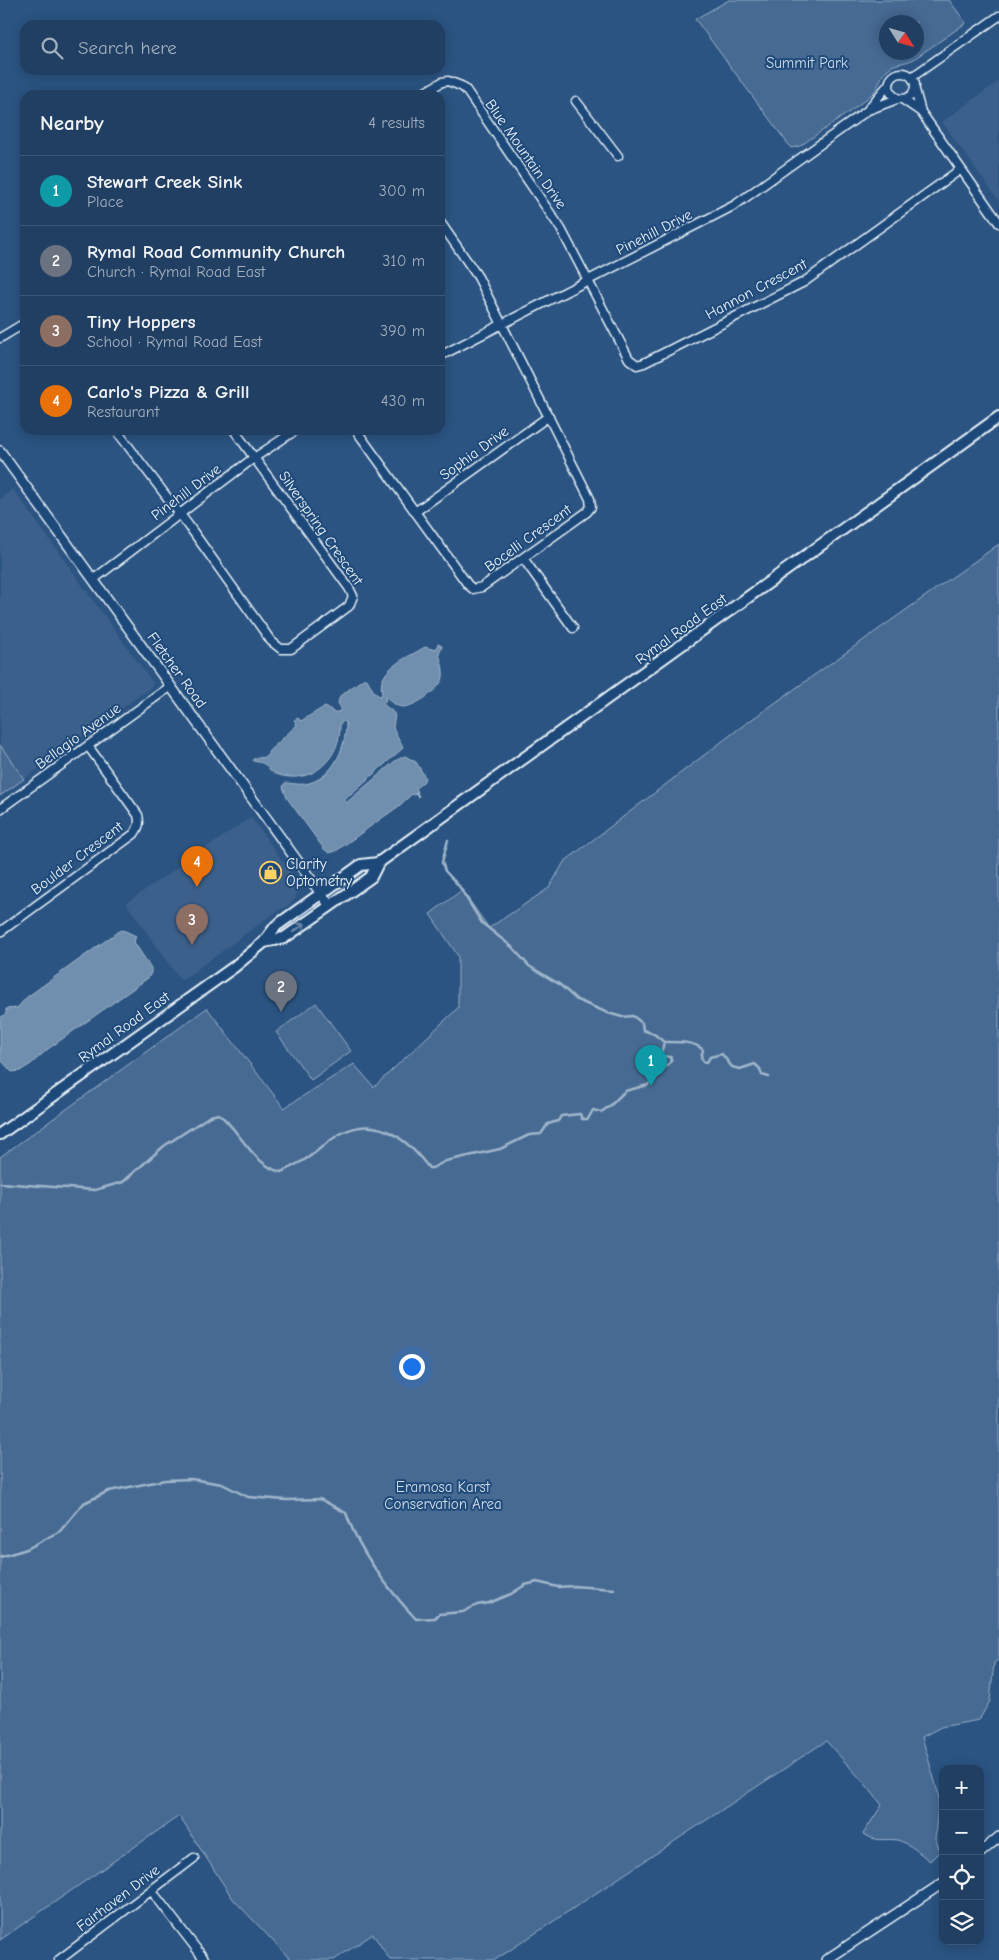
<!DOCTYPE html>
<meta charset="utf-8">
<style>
body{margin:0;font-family:"Comic Neue",sans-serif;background:#284668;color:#f1f3f6}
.controls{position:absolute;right:15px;bottom:15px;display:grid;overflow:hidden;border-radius:10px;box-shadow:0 2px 12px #0003}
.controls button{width:45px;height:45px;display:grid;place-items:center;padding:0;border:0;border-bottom:1px solid #3d5877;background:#203f62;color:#f1f3f6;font:25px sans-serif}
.compass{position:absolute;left:879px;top:15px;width:45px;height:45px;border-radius:50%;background:#203f62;box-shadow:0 2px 12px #0003;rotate:127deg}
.you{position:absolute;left:411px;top:1366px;width:18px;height:18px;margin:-12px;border:4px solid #fff;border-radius:50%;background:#1a73e8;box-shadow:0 0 0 8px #1a73e833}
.badge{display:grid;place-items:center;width:32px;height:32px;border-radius:50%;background:#e69b98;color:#fff;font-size:16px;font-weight:700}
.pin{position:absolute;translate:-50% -41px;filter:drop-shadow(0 1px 2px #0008)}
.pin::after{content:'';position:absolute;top:26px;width:18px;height:15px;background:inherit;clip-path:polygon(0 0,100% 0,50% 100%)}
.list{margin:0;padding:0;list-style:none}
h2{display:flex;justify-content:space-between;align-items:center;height:65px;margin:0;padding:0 20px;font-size:21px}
h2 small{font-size:16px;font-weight:400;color:#a2afbe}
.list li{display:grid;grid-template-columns:32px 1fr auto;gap:15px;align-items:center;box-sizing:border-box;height:70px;padding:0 20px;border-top:1px solid #3d5877}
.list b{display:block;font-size:19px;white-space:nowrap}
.list p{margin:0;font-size:16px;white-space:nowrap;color:#a2afbe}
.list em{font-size:16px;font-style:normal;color:#a2afbe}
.icon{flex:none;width:28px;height:28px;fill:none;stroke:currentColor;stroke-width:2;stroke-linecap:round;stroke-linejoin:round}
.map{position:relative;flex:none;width:999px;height:1960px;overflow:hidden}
.search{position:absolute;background:#203f62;box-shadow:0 2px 12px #0003;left:20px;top:20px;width:425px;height:55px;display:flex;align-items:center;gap:12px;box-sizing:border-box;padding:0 18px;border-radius:15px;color:#a2afbe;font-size:19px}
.panel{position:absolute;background:#203f62;box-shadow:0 2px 12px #0003;left:20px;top:90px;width:425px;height:345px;border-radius:15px}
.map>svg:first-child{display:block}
</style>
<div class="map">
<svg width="999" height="1960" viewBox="0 0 999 1960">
<rect width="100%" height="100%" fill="#2b5482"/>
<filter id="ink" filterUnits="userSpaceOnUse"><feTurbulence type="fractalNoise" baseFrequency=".02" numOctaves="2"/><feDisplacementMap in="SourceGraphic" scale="10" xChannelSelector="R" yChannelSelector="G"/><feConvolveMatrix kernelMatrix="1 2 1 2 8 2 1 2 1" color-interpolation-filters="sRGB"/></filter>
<g filter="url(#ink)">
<path fill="#3a608b" d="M999,81v120l-57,-79z
M13,489l140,194 -3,5 -126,91 -24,-34v-246z
M251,817l48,67 -4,15 -9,8 -9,4 -96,70 -55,-78z"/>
<path fill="#476b93" stroke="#98aec6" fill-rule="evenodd" d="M729,0h220l17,23 -52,36c-9,5 -17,3 -25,9 -9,6 -9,19 -17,26 -22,19 -48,35 -72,52l-9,2 -96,-129zM886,22h30v30h-30z
M999,544v1115l-5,4 -4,38 -11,19 -38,7 -19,10 17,59 -4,42 5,13 -10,10c-10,-7 -20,-18 -33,-21 -15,-2 -18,3 -34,-6l19,-29 -16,-20 -40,-44 -331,219h-105l-17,-26 -39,26h-43l-58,-61 -54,-83 -179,124v-783l207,-149 77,100 70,-44 20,23 84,-79v-52l-28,-42 32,-24 27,38 60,-40 15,-26 177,-135z
M0,745l24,34 -24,17z
M316,1003l35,48 -40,29 -35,-48z"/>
<path fill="#708ead" stroke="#a0b6cb" d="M438,644l4,2 -3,8c2,7 5,15 4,23 -3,13 -27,29 -40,30 -7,0 -12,-6 -17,-10l-1,1 1,2 -3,4c15,12 12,7 10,24l10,20 -59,52 2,3 49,-42 10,-5 11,6 9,15 -1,4 -8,7 2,4 -4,3 -2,-1 -13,12 -63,45 -7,2 -5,-4 -37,-51 -4,-11 2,-4c6,0 14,2 20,1 28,-5 41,-36 41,-61l-2,-2 -4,2c2,35 -29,64 -64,51 -6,-2 -7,-7 -12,-10 -3,-2 -8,-2 -11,-3v-2l11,-2 5,-3 -1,-2 29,-27 -3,-5 4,-2 3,3 23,-14 6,2 4,4 6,-2 1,-3 -3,-5 2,-7 23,-17h4l7,13 5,4 3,-1c0,-5 -2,-11 1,-16 6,-15 29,-24 42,-32l10,3z
M123,930l13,6 -2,6 17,26v5l-3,5 -100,71 -17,15 -11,7 -8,1 -12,-13v-41l6,-4v-5l11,-1 10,-11 92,-66z"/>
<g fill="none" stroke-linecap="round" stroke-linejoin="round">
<path stroke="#a0b6cb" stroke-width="2.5" d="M416,793l2,3
M448,840l-6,22 3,9 14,15 23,37 30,24 17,19 30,18 18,16 31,13 14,4 11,-1 9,7 1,7 11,4 10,8c12,0 31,-1 39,8l-2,8 3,4h3l3,-5 12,-3 10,13 8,2 15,-5 5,5 2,6 7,2
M0,1183l95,7 28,-8 41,-36 46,-30 9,-2c21,17 35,52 62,58 10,-5 19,-9 28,-15 10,-7 20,-17 31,-23 37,-21 68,6 89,34h3l14,-7 54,-12 29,-14 12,-1 7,-10 10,-3 3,-5 19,-2 2,5h6l5,-9 8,2 9,-6 15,-15 23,-6 5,-8 18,-15v-5l-8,-1 -2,-2 3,-12
M0,1557l27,-8 33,-18 24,-28 25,-12 56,-11 26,-1 31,5 26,13 38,3 34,-1 26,14c14,40 42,76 70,106l19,-1 4,-4 24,-2 14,-7 12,-2 22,-9 14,-9 12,-3 21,5 15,-1 41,3"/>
<defs>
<path id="minor" d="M889 86a13 13 0 1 1 26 0a13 13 0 1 1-26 0Z
M912,77l87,-61
M915,90l6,22 78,111
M420,95l22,-13 6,-1 13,5 5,4 95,139 68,130 8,6 7,-2 160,-81 157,-113
M902,99l19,13
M576,101l42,55
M869,108l20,-24
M0,338l25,-15
M440,356l295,-151 133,-95 29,-11
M116,430l73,96 82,115 10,8h10l58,-43 4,-10 -4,-8 -115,-158
M356,430l112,155 5,4 9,-2 105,-75 4,-5 -1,-8 -112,-222 -38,-55
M415,512l134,-96
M523,558l50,70
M94,579l157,-119 45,-30
M0,809l171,-123
M0,932l134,-98c5,-7 6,-11 4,-19l-50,-69
M151,1890l54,70
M59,1960l135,-102"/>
<path id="tertiary" d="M0,451l330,455
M980,1853l19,-16
M826,1960l117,-77"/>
<path id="secondary" d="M264,942l20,-4 46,-32 41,-29 7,-14
M0,1134l234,-167 30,-25 12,-16 85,-61 17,-2 621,-446"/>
</defs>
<use href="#minor" stroke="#e8f1f8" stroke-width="11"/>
<use href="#tertiary" stroke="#e8f1f8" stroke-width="12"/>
<use href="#secondary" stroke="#e8f1f8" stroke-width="14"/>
<use href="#minor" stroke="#1f4a7a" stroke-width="8"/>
<use href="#tertiary" stroke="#1f4a7a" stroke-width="9"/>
<use href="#secondary" stroke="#1f4a7a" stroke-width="10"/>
</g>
<defs><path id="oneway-shaft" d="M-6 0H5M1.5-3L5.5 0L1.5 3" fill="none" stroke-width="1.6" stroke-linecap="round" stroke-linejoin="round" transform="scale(1.25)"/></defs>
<use stroke="#6f8dac" href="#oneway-shaft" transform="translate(299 928) rotate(-34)"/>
</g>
<defs>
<symbol id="shop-ring" viewBox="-11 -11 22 22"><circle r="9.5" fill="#1f4a7a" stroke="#ffd166" stroke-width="1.5"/><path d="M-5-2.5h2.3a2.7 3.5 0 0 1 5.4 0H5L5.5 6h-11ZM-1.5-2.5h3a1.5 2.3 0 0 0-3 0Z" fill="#ffd166"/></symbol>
</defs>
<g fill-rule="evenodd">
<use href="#shop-ring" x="258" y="860" width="25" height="25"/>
</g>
<g text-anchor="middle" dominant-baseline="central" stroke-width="4" stroke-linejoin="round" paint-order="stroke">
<g font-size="15" fill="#d0dde9" stroke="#1f4a7a">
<text x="807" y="63">Summit Park</text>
<text x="443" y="1487">Eramosa Karst<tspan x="443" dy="17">Conservation Area</tspan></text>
</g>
<g font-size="15" fill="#e8f1f8" stroke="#1f4a7a">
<text transform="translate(526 154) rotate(55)">Blue Mountain Drive</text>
<text transform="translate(654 232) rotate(-27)">Pinehill Drive</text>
<text transform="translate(756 289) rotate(-28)">Hannon Crescent</text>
<text transform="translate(474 453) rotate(-36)">Sophia Drive</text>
<text transform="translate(186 492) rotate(-37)">Pinehill Drive</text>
<text transform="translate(321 528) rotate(55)">Silverspring Crescent</text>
<text transform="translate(528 538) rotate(-36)">Bocelli Crescent</text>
<text transform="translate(681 629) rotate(-36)">Rymal Road East</text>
<text transform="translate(177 670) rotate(54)">Fletcher Road</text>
<text transform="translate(78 736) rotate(-36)">Bellagio Avenue</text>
<text transform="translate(77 858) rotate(-37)">Boulder Crescent</text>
<text transform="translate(124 1027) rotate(-36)">Rymal Road East</text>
<text transform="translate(118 1898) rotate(-37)">Fairhaven Drive</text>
</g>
<g font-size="15" fill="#e8f1f8" stroke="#1f4a7a" text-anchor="start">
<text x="286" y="864">Clarity<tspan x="286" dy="17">Optometry</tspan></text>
</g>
</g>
</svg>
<div class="controls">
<button>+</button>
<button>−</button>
<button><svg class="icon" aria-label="locate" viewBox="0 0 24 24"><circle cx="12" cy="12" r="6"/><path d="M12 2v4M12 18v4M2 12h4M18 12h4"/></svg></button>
<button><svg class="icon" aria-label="layers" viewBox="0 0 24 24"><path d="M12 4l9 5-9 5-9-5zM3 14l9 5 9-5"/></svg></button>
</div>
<svg class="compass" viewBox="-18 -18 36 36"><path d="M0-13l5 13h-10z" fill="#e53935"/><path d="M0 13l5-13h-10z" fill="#a2afbe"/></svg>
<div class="you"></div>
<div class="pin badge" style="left:651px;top:1086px;background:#0f9aa8">1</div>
<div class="pin badge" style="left:281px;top:1012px;background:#6b7280">2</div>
<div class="pin badge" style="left:192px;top:945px;background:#8d6e63">3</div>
<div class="pin badge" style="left:197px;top:887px;background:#e8710a">4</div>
<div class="search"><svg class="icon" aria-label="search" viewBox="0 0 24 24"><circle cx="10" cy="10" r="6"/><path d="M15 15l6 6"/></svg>Search here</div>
<section class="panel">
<h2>Nearby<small>4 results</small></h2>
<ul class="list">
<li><span class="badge" style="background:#0f9aa8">1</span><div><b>Stewart Creek Sink</b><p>Place</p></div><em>300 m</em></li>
<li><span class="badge" style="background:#6b7280">2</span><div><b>Rymal Road Community Church</b><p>Church · Rymal Road East</p></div><em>310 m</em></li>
<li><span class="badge" style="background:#8d6e63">3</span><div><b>Tiny Hoppers</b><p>School · Rymal Road East</p></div><em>390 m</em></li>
<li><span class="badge" style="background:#e8710a">4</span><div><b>Carlo's Pizza &amp; Grill</b><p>Restaurant</p></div><em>430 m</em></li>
</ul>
</section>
</div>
